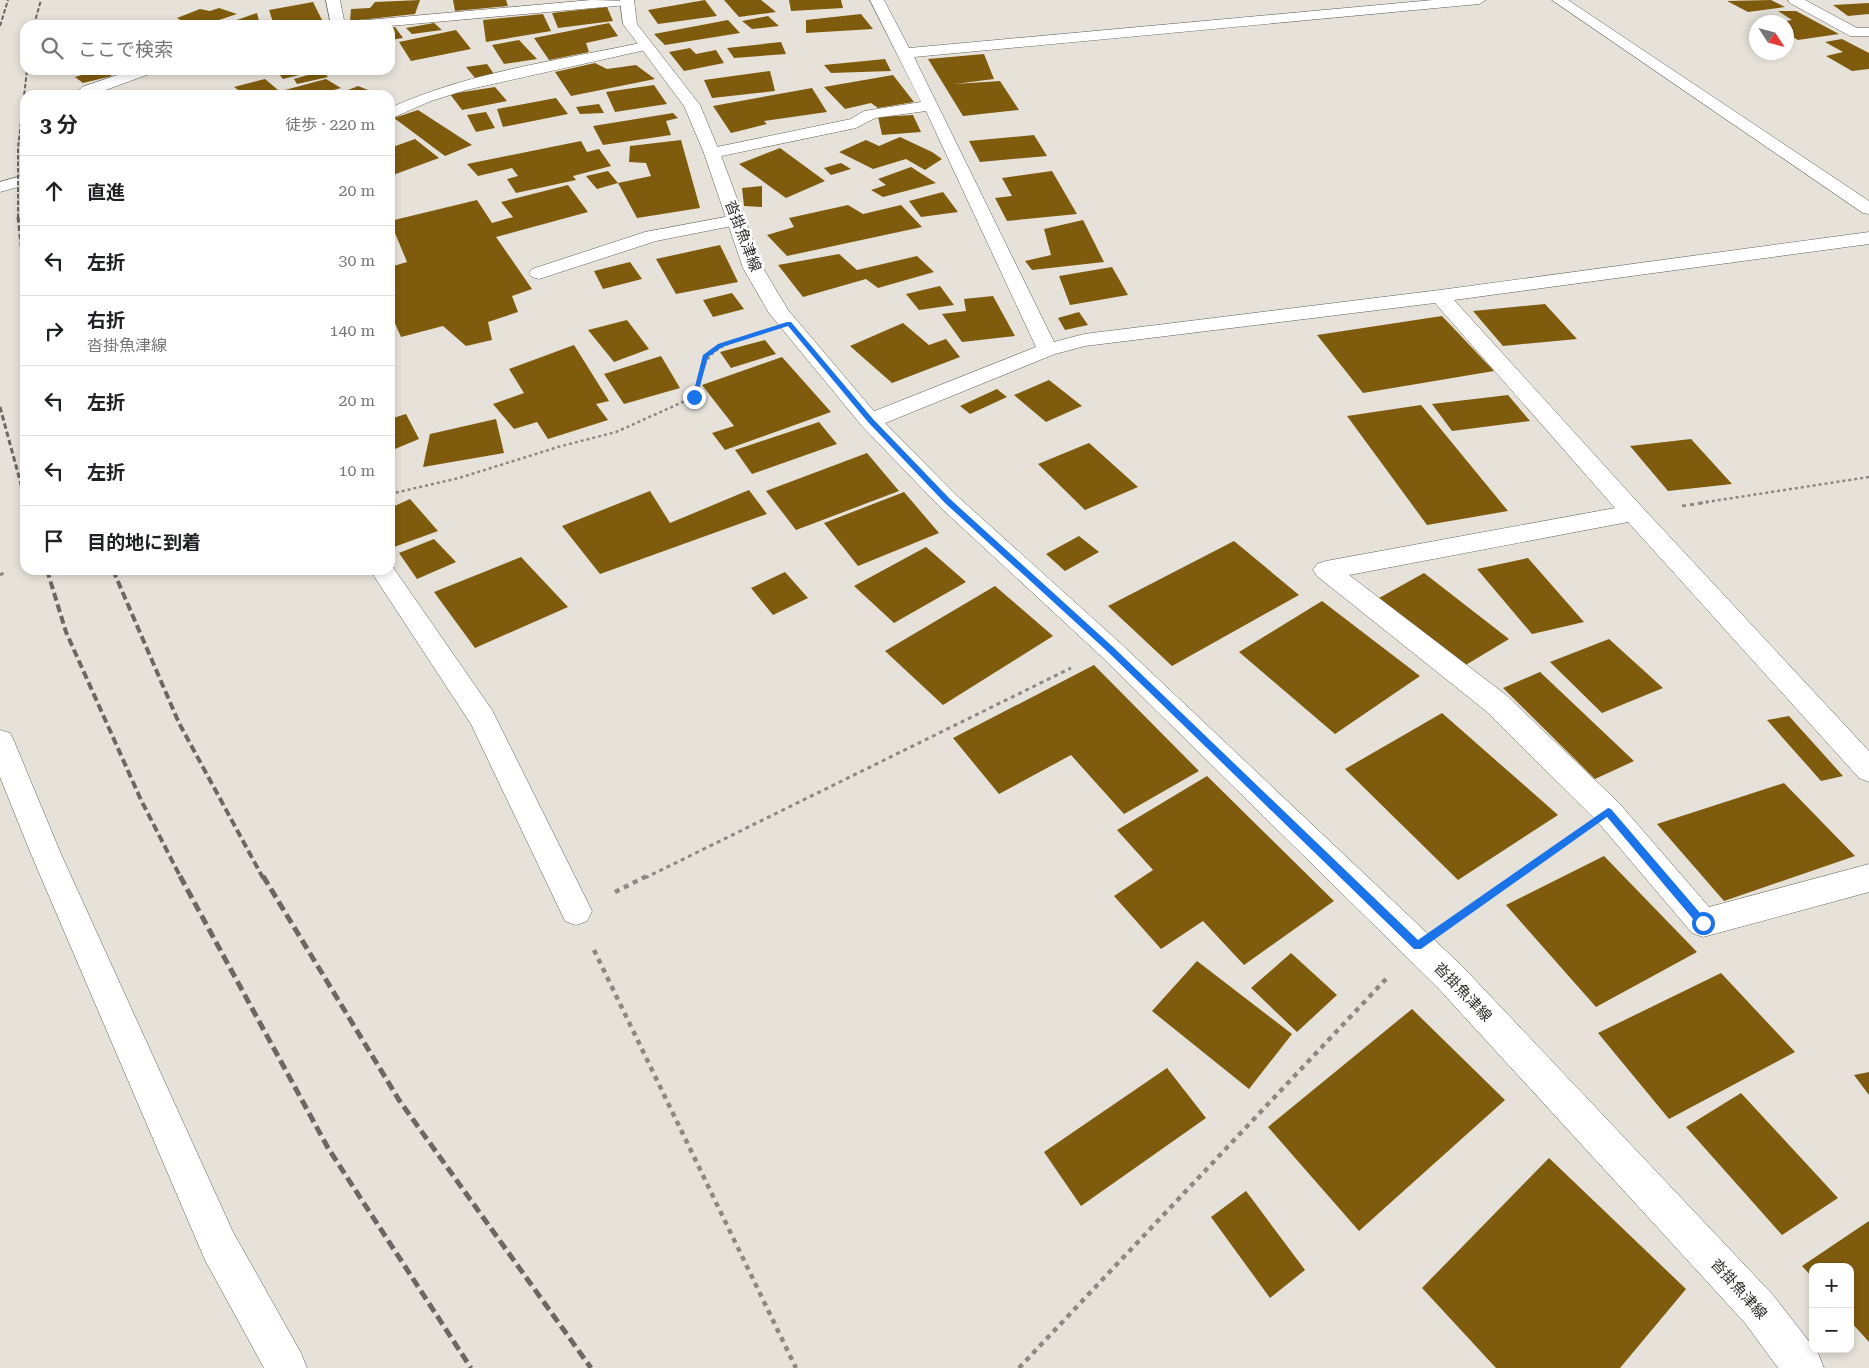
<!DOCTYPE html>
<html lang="ja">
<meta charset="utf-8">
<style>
body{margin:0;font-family:"Roboto Serif","Noto Sans JP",serif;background:#f2f2f2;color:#202124}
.controls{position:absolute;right:15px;bottom:15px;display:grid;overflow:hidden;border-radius:10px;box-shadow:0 2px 8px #0003}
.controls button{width:45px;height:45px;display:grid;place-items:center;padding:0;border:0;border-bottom:1px solid #e0e0e0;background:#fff;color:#202124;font:25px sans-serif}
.compass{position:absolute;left:1749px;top:15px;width:45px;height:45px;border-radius:50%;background:#fff;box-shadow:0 2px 8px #0003;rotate:126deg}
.stop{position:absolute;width:15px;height:15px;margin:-11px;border:4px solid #1a73e8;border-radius:50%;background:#fff}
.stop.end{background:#1a73e8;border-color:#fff;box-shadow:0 1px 5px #0008}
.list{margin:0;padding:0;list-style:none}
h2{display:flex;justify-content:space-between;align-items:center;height:65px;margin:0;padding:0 20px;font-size:21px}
h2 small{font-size:16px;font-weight:400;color:#757577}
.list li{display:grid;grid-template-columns:32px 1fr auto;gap:15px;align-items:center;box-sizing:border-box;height:70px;padding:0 20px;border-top:1px solid #e0e0e0}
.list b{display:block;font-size:19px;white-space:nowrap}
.list p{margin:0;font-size:16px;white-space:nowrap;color:#757577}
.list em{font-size:16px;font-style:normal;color:#757577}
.icon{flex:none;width:28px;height:28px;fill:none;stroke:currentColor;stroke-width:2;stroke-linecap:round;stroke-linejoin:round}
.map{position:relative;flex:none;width:1869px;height:1368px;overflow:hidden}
.search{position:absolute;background:#fff;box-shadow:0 2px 8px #0003;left:20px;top:20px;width:375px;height:55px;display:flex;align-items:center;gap:12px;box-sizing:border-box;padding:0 18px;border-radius:15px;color:#757577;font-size:19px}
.panel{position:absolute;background:#fff;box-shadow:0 2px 8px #0003;left:20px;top:90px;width:375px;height:485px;border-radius:15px}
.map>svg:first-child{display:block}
</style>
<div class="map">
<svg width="1869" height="1368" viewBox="0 0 1869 1368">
<rect width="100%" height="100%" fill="#e7e2d9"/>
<path fill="#7f5b0e" d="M420,0l-5,14 -65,7 1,-12 19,-1 5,-6z
M453,0h53l2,6 -53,5z
M705,0l12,16 -59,8 -10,-14z
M724,0h37l15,12 -37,5z
M789,0h52l2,8 -52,3z
M1771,0l14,7 -37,5 -21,-11z
M313,2l11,22 -50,1 -5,-15z
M1869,3v11l-21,2 -15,-11z
M607,7l6,14 -55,7 -6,-15z
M219,8l18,6 -33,11h-15l-12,-7 23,-9 10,2z
M1778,11h18l43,23 -41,6 -12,-7v-12l6,-1z
M257,13l3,12h-26v-4z
M543,14l8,17 -65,11 -3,-22z
M861,14l12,15 -67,4v-13z
M768,16l11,10 -27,3 -10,-8z
M728,20l12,13 -75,12 -11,-11z
M434,23l8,7 -30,4 -6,-6z
M609,23l9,13 -32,7 3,9 -40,8 -15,-22z
M395,27l8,11 -13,2v-12z
M456,30l15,19 -60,12 -12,-19z
M1842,39l27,14v16l-17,2 -26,-15 17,-4 -18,-10z
M519,40l18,19 -33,5 -12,-19z
M781,42l5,12 -52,4 -7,-10z
M690,48l6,6 20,-4 8,13 -40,8 -15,-19z
M984,54l10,25 -39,5 45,-3 19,29 -56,6 -35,-57z
M885,59l6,12 -60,2 -7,-8z
M595,63l12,6 29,-4 19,14 -84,17 -16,-24z
M487,64l7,10 -19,4 -9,-11z
M98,70h5l9,6 -29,7 -8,-6z
M191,70h24v1l-20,4z
M276,70h39v1l-32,8z
M322,71l6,6 -31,7 -3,-5z
M770,71l5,20 -63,7 -8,-18z
M893,75l21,27 -36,6 -7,-5 -26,6 -21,-22z
M265,79l19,16h-39l-11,-8z
M326,79l15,9 -26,7h-24l-6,-5z
M654,85l13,19 -52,8 -9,-20z
M358,86l23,9h-45z
M495,87l12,14 -45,9 -12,-16z
M812,88l15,24 -63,9 3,3 -36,9 -18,-27z
M556,98l12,16 -65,13 -6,-18z
M599,104l5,9 -24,1 -4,-7z
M418,110l54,35 -27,11 -51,-38z
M486,112l9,16 -19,4 -9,-17z
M673,113l5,5 -12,3 5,14 -68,10 -10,-19z
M913,115l8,17 -39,3 -4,-18z
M1034,135l13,21 -67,6 -11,-21z
M900,137l32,15 10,7 -17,11 -19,-11 -33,10 -34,-17 27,-12 13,6z
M415,139l24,19 -46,17 -3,-2v-25z
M681,140l19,68 -63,10 -19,-35 -21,6 -11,-13 22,-5 10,12 33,-7 -5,-13 -17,-1 1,-16z
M581,141l6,11 12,-3 12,17 -38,10 3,4 -60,13 -9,-14 11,-3 -6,-8 -34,8 -11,-12z
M780,148l45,33 -39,17 -47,-34z
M841,163l10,6 -20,6 -7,-7z
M911,167l25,16 -53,14 -12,-7 15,-5 -8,-6z
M1052,171l25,43 -70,7 -12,-23 17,-2 -10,-18z
M568,185l20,27 -92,25 36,52 -20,7 6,16 -30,10 4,18 -26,6 -23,-20 -42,11 -11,-25v-45l17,-5 -17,-41 87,-21 15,23 21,-6 -12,-15z
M762,186v21l-18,-1 -2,-18z
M943,192l15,20 -37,5 -12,-16z
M848,205l15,9 38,-9 21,22 -135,29 -20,-21 27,-8 -5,-9z
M1083,220l21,42 -72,8 -7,-9 26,-6 -7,-26z
M720,245l18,37 -62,12 -20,-35z
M839,254l18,16 60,-14 17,16 -56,16 -12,-9 -63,18 -25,-32z
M630,262l12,17 -39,10 -9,-18z
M1112,267l16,28 -58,10 -11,-29z
M940,286l14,19 -35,5 -13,-16z
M732,293l12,16 -31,8 -10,-17z
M993,296l22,40 -53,6 -20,-28 24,-3 -2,-12z
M1545,304l32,35 -74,7 -30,-35z
M1079,312l9,13 -23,5 -7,-12z
M1442,316l52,55 -131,22 -46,-58z
M627,320l22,29 -35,13 -26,-32z
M903,323l26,22 17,-6 14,18 -68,26 -42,-37z
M765,340l11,14 -45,14 -11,-16z
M574,345l35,56 -13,3 12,16 -60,19 -11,-17 -23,7 -21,-25 31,-11 -15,-24z
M661,356l19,32 -56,16 -20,-30z
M782,357l49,55 -106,38 -13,-17 22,-7 -32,-41z
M1049,380l33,26 -36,16 -32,-27z
M997,389l10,8 -37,17 -10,-8z
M1508,395l22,26 -78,10 -20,-27z
M1421,405l87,106 -81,14 -80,-109z
M406,414l13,25 -29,12v-32z
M496,419l8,34 -81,14 7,-33z
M819,422l18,22 -85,30 -17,-24z
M1691,439l41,45 -64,7 -38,-45z
M1089,443l49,44 -53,23 -47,-46z
M867,453l32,38 -103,39 -30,-39z
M749,490l18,24 -167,60 -38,-48 88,-35 20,32z
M904,492l35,41 -81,33 -34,-43z
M410,499l28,32 -44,16 -4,-5v-34z
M1079,536l20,16 -34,19 -19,-17z
M434,539l22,23 -39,17 -18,-26z
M1234,541l65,54 -127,71 -64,-60z
M926,547l40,35 -72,41 -40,-37z
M521,557l47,50 -93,41 -41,-56z
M1528,558l56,64 -52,12 -55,-65z
M785,572l23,26 -35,17 -22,-27z
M1424,573l85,66 -45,27 -85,-68z
M995,586l58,50 -110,69 -58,-54z
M1322,601l98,75 -85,58 -96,-82z
M1609,639l54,49 -61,25 -52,-51z
M1094,665l105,106 -75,43 -53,-59 -72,39 -46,-56z
M1540,672l94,89 -39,18 -92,-91z
M1442,713l116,102 -100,65 -113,-111z
M1789,716l54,60 -22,5 -54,-61z
M1207,776l127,125 -90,64 -41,-44 -42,28 -47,-53 39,-26 -36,-40z
M1784,783l71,73 -131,45 -67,-77z
M1604,856l93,96 -101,55 -90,-102z
M1291,953l46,42 -40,37 -46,-44z
M1197,961l95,73 -43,55 -97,-78z
M1721,973l74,79 -126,67 -71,-86z
M1412,1009l93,91 -146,131 -91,-104z
M1167,1068l39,50 -125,88 -37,-54z
M1869,1072v23l-15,-20z
M1741,1093l97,105 -56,37 -96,-108z
M1549,1158l137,131 -66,79h-124l-74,-80z
M1246,1191l59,79 -35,28 -59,-81z
M1869,1221v121l-19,-21v-54h-37v11l-11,-12z"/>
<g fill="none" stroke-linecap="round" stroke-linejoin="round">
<defs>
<path id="minor" d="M326,0h14l5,25h-14z
M591,0l43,1 -7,4 -237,21 -41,-1 2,-3 5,-1z
M870,0h14l25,48 524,-48h53l-7,4 -565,53 140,285 30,-8 356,-44 429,-58v12l-415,56 188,207 227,244v31l-10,-4 -231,-256 -279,53 157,120 113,108 90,104 160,-43v28l-166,45 -11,-4 -95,-112 -111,-110 -169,-135 -4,-6 4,-6 9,-3 289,-53 -180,-205 -350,43 -30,8 -177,72 -8,2 -8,-2 -3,-5 3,-5 174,-69 -110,-236 -51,7 -19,10 -144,30 -6,-1 -2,-4 2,-4 6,-1 139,-29 13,-8 57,-9z
M1552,0h16l301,201v13l-6,-1z
M1788,0h17l52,28h12v8h-19l-60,-33z
M645,42l5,1 2,3 -2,3 -184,41 -35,11 -41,18v-11c78,-36 171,-48 255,-66z
M132,70h23l-3,3 -60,22h-18l8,-8z
M25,175v10l-25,7v-10z
M736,215l6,1 3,4 -3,4 -86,17 -117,38 -7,-2 -3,-4 3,-4 113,-37z
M390,563l102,147 100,201 -5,10 -11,4 -11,-4 -94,-197 -101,-154h20z
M0,730l10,3 4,8 47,113 172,378 68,121 6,15h-43l-59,-108 -174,-406 -31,-77z"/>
<path id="major" d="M620,0h14l3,24 63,81 20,48 43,115 25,42 90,106 78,79 163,147 343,324 311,329 45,58 6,15h-46l-33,-45 -307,-335 -337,-332 -161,-149 -78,-81 -93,-113 -26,-45 -39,-115 -20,-47 -61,-82z"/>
</defs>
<use href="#minor" stroke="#646058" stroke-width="1"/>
<use href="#major" stroke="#646058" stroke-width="1"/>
<path stroke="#8c8983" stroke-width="2.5" stroke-dasharray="3 3" stroke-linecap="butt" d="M390,494l69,-16 99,-31 58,-15 78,-35c12,-43 13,-47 56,-61
M1700,503l169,-26"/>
<path stroke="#8c8983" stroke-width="3" stroke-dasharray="4 4" stroke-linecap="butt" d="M1682,506l26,-4
M0,575l7,-4
M645,878l426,-210
M1514,878l59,-42"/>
<path stroke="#8c8983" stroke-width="4.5" stroke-dasharray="5 5" stroke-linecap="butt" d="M615,892l32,-16
M1455,919l61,-43
M594,950l202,418
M1019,1368l367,-389"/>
<use href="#minor" fill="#fff" fill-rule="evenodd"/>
<use href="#major" fill="#fff" fill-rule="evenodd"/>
<path stroke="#6b6863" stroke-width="2" stroke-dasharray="4.5 2" stroke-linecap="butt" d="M34,25l7,-25
M0,26l8,-26
M18,218v-70l9,-78"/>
<path stroke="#6b6863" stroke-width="3" stroke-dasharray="5.5 3" stroke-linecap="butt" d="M18,217l7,63
M0,407l25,92"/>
<path stroke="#6b6863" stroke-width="4" stroke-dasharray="8 4" stroke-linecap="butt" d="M47,570l19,62 75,168 40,78
M113,570l66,153 84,155"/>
<path stroke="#6b6863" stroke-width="5" stroke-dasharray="10 5" stroke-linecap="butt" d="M180,876l148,272 143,220
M263,876l136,224 192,268"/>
</g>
<path fill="#1a73e8" d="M787,322h4l82,97 77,80 163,148 305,293 190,-132 3,1 95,111v6h-7l-92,-109 -186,132h-7l-307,-298 -162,-148 -77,-81 -80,-96 -66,21 -14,10 -11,40 -5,1 11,-43 15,-11z"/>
<g text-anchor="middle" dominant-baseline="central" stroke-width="5" stroke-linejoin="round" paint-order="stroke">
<g font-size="15" fill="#2d2b28" stroke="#fff">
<text transform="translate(743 236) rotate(69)">沓掛魚津線</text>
<text transform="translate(1463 992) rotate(46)">沓掛魚津線</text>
<text transform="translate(1739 1289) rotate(48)">沓掛魚津線</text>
</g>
</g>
</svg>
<div class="controls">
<button>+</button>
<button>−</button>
</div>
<svg class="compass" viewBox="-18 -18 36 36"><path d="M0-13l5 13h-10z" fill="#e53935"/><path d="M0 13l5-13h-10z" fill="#757577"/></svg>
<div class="stop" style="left:1703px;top:923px"></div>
<div class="stop end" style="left:694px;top:397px"></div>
<div class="search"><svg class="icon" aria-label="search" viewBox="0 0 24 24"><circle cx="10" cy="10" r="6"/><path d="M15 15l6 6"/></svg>ここで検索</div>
<section class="panel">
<h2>3 分<small>徒歩 · 220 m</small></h2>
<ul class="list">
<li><svg class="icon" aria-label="ahead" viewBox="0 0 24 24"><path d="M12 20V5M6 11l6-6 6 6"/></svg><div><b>直進</b></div><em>20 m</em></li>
<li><svg class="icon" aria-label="left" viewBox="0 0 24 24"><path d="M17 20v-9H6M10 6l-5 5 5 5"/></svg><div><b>左折</b></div><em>30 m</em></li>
<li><svg class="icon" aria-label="right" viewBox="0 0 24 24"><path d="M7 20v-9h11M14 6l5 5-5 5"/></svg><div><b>右折</b><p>沓掛魚津線</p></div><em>140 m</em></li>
<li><svg class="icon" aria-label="left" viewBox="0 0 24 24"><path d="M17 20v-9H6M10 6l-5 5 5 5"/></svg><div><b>左折</b></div><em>20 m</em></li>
<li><svg class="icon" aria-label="left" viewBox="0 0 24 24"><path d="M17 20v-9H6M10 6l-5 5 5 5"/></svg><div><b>左折</b></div><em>10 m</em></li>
<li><svg class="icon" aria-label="arrive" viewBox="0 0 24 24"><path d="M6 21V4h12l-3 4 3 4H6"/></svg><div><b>目的地に到着</b></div></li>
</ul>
</section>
</div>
